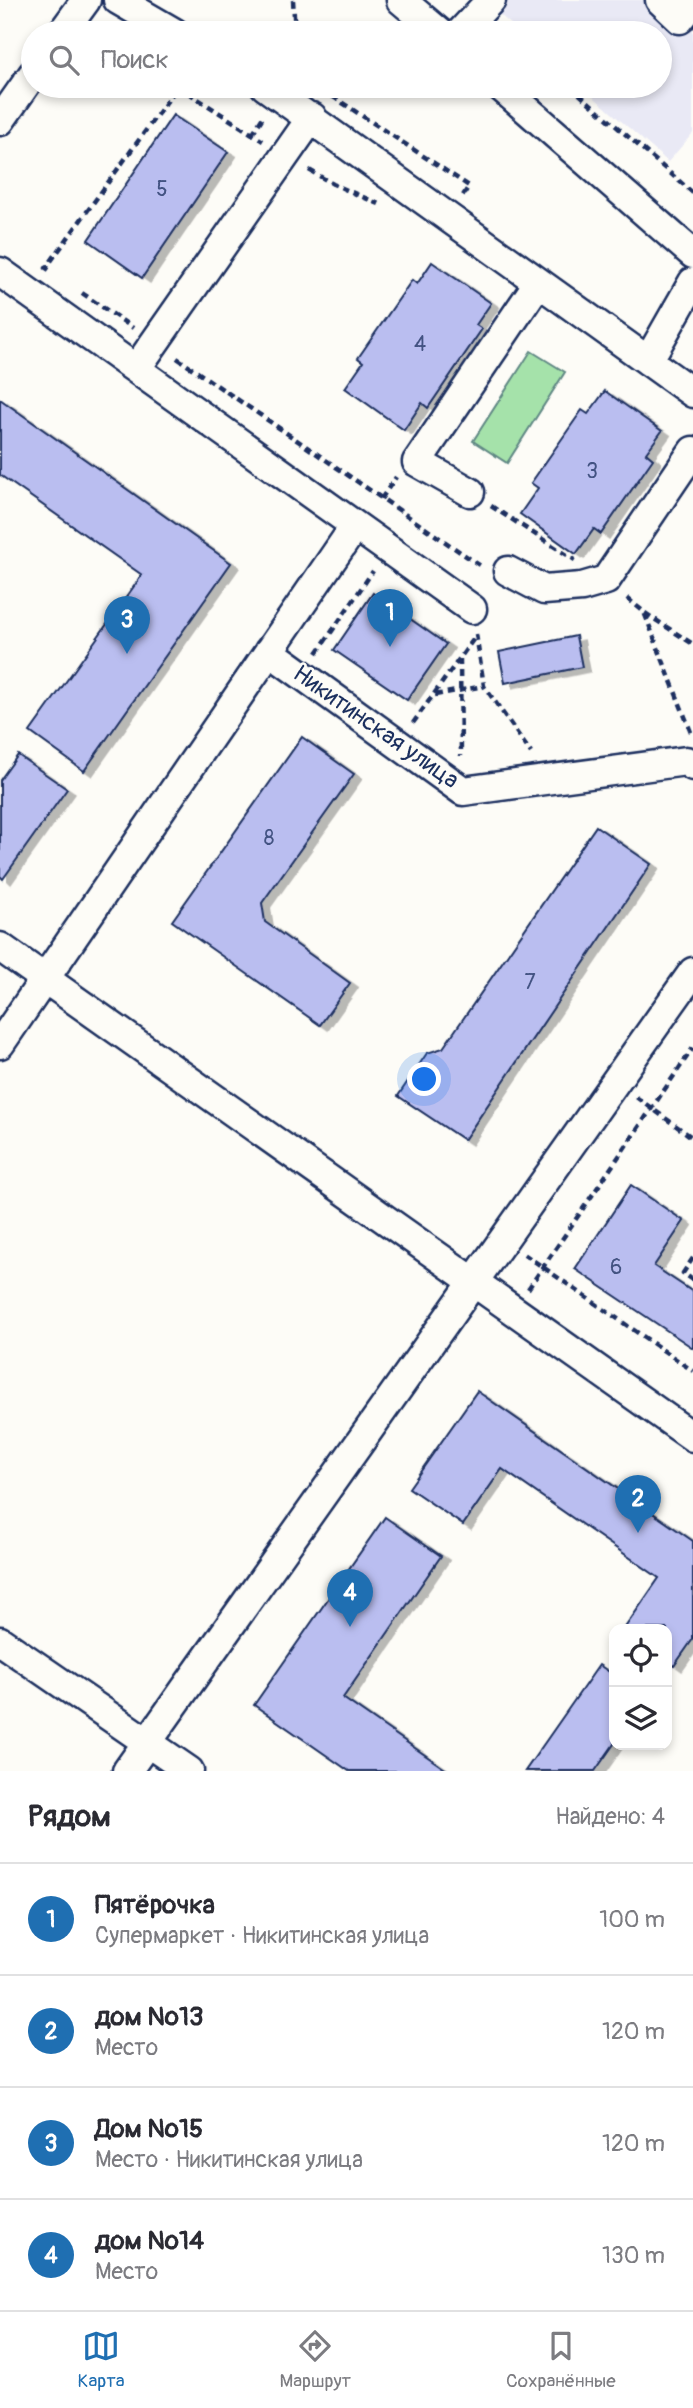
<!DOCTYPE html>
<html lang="ru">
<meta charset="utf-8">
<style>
body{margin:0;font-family:Pangolin,sans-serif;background:#f2f2f3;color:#2b2b33}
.controls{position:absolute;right:21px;bottom:21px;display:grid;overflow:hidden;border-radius:14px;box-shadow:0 4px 10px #0003}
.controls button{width:63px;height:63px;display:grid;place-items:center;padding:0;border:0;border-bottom:2px solid #e1e1e2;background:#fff;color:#2b2b33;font:35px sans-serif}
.you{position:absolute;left:425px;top:1080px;width:24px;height:24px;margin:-18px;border:5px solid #fff;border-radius:50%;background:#1a73e8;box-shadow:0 0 0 10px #1a73e833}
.badge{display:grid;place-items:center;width:46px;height:46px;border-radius:50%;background:#1f6fb2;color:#fff;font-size:23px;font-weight:700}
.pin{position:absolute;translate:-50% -58px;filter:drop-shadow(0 2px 4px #0008)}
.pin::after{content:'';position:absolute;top:37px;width:24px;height:21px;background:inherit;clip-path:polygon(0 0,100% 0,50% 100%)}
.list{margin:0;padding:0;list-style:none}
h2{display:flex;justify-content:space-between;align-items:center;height:91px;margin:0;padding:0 28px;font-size:30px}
h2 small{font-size:23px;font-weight:400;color:#7c7c81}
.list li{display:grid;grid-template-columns:46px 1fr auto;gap:21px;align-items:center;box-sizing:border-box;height:112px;padding:0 28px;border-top:2px solid #e1e1e2}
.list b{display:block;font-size:26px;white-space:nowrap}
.list p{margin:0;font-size:23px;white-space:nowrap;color:#7c7c81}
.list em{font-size:23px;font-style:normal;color:#7c7c81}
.icon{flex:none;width:38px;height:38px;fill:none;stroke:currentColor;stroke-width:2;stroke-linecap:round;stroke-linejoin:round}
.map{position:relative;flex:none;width:693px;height:1771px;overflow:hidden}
.search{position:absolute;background:#fff;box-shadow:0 4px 10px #0003;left:21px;right:21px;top:21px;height:77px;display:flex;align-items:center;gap:18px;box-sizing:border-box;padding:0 24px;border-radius:38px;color:#7c7c81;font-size:26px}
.sheet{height:539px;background:#fff}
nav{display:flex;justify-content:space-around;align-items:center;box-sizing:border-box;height:98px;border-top:2px solid #e1e1e2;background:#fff;font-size:19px;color:#7c7c81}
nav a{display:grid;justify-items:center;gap:4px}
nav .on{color:#1f6fb2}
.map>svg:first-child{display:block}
</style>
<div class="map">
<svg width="693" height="1771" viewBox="0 0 693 1771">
<defs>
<filter id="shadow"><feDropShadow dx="8" dy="4.5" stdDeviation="0" flood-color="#0004"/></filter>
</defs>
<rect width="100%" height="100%" fill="#fdfcf7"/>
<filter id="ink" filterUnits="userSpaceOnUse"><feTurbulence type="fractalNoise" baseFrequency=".0143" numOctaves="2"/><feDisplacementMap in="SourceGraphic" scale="14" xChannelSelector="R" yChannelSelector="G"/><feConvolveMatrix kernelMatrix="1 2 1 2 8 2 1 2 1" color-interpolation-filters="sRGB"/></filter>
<g filter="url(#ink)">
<path fill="#e9e9f5" d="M483,0h210v133l-25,29 -87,-76h79v-53h-139z"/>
<path fill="#a5e2aa" stroke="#608884" stroke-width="2" d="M531,351l34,21 -58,91 -34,-22z"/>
<path fill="#babef0" stroke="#1b2f5e" stroke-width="2" filter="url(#shadow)" d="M173,115l55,37 -86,126 -54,-38z
M432,262l59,41 -15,22 6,4 -54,79 -6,-5 -18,27 -59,-42 18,-26 -5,-4 54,-78 5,4z
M605,391l57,40 -16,22 7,6 -52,75 -7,-5 -18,25 -56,-40 18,-26 -7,-5 51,-73 6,4z
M0,399l231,164 -147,208 -54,-39 112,-157 -142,-100z
M373,593l73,51 -39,56 -73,-50z
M576,636l6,31 -77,16 -6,-31z
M302,737l52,37 -92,129 3,19 85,61 -30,42 -148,-104z
M18,755l49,34 -64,90 -3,-3v-96z
M596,826l55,38 -187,276 -66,-44 29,-43 16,-5z
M631,1185l53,36 -30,45 39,26v56l-118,-79z
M477,1391l216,150v98l-19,27 -7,-5v-32h-43l35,-51 -157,-109 -39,56 -54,-37z
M385,1517l56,39 -98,142 105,73h-99l-95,-66z
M599,1665l15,10v69l-19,27h-70z"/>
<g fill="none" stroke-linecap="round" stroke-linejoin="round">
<defs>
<path id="minor" d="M118,0l57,33
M401,0l39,33
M660,0l20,19 13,-16
M62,33l24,-33
M460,33l31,-33
M265,86l428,307
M500,86l193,168
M0,121l33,-47
M0,272l472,337
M648,361l45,-79
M136,369l176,-252
M470,492l-53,-30 121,-179
M508,571l36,19 38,-3 24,-7 87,-129
M269,651l194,140 223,-30 7,5
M0,947l693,490
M0,1044l355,-518
M0,1641l189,130
M127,1771l566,-799"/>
</defs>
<use href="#minor" stroke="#1b2f5e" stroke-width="33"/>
<path stroke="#1b2f5e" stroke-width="4.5" stroke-dasharray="7 5" stroke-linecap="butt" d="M293,0l2,33
M501,26l8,7
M178,86l85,55
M570,86l123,107
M332,96l137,90 -7,11
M252,134l11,-17
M309,170l24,14 46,20
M49,270l-3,-2 132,-182
M82,293l51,35
M177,358l305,209
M381,499l15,-22
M491,506l84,54
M627,598l17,14 47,120
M645,613l48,31
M476,634l8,52 47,67
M317,653l56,-82
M460,659l1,97
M435,695l49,-9
M413,723l62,-86
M636,1097l57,41
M524,1254l169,117
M693,1258l-10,15 10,7
M528,1289l165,-241"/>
<use href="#minor" stroke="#fdfcf7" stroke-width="28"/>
</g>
</g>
<g text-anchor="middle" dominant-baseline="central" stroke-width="5" stroke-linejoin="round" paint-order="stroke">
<g font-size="21" fill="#435382">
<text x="162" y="189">5</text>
<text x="420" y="344">4</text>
<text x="592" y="471">3</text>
<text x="269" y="838">8</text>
<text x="530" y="982">7</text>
<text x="616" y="1267">6</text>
</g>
<g font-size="24" fill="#1b2f5e" stroke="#fdfcf7">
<text transform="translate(376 727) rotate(35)">Никитинская улица</text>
</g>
</g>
</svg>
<div class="controls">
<button><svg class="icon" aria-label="locate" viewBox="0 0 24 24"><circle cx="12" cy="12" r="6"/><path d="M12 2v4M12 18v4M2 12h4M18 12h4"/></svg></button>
<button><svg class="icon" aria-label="layers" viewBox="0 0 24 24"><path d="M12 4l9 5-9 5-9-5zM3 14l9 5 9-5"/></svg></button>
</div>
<div class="you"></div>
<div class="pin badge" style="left:390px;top:647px">1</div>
<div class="pin badge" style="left:638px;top:1533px">2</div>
<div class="pin badge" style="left:127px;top:654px">3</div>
<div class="pin badge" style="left:350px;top:1627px">4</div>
<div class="search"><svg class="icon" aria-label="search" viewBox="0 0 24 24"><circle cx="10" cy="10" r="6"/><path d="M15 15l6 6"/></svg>Поиск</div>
</div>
<section class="sheet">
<h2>Рядом<small>Найдено: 4</small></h2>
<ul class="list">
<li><span class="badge">1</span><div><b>Пятёрочка</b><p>Супермаркет · Никитинская улица</p></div><em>100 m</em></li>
<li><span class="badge">2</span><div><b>дом №13</b><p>Место</p></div><em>120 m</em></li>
<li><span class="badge">3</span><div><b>Дом №15</b><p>Место · Никитинская улица</p></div><em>120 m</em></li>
<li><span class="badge">4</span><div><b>дом №14</b><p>Место</p></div><em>130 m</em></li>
</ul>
</section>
<nav>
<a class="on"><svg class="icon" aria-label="map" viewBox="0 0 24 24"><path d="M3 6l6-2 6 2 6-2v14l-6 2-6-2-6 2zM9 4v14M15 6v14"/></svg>Карта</a>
<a><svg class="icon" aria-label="directions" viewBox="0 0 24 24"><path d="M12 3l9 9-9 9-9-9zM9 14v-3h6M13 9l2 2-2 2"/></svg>Маршрут</a>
<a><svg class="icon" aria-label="saved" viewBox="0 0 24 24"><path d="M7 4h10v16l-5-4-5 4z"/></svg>Сохранённые</a>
</nav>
